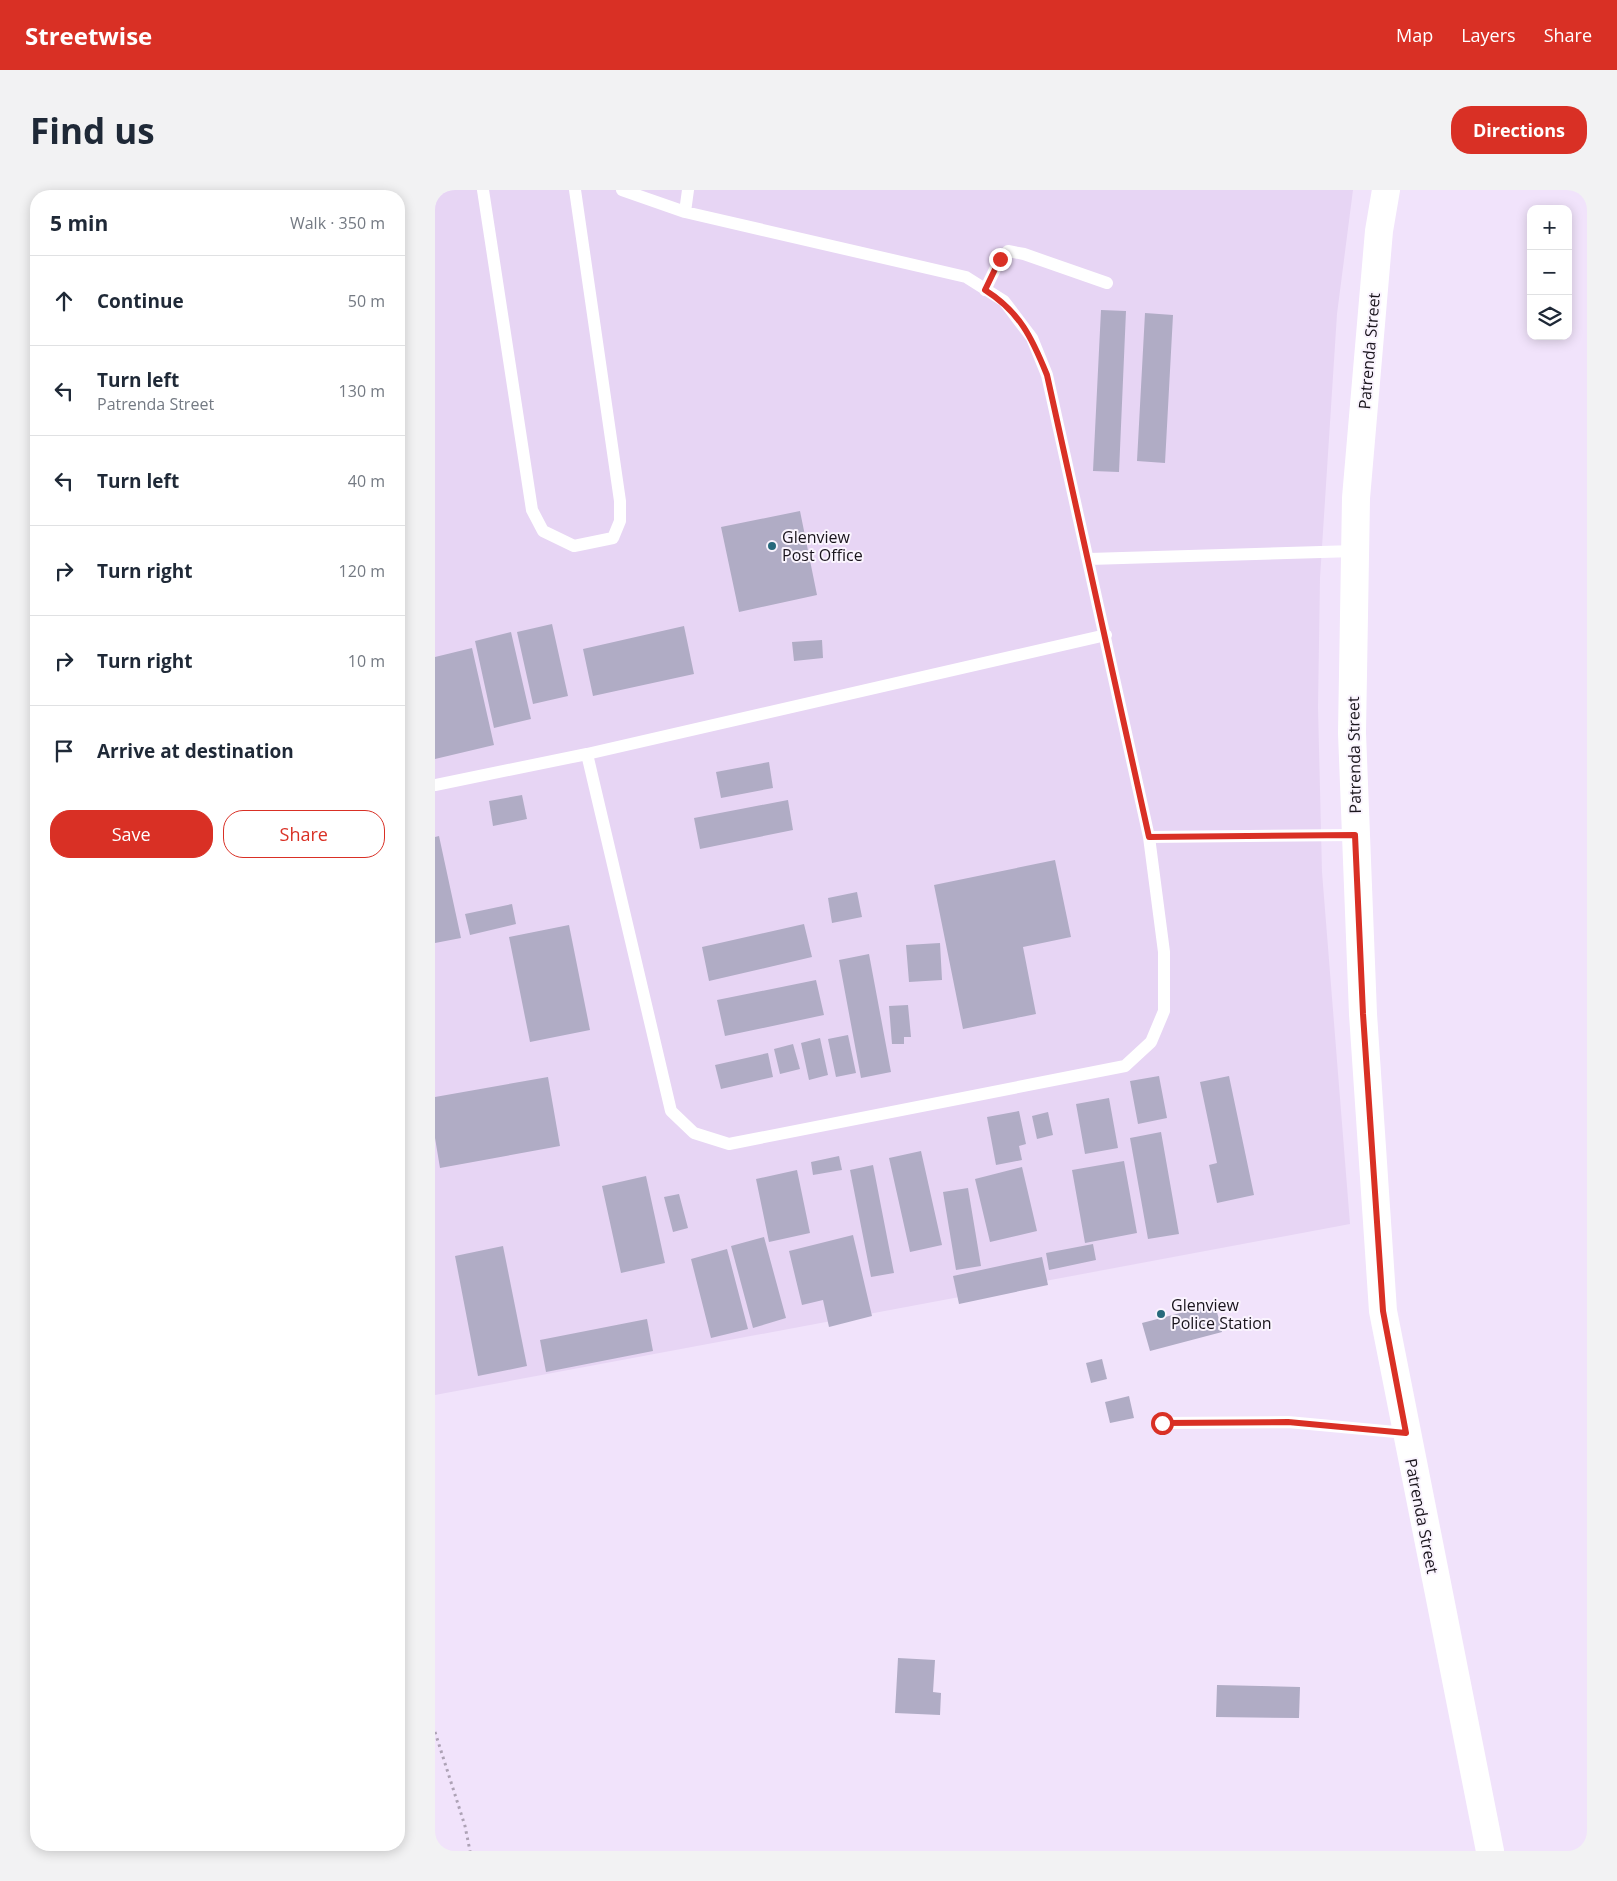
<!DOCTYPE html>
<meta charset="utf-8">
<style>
body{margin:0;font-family:"Open Sans",sans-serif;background:#f2f2f3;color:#1f2937}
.controls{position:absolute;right:15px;top:15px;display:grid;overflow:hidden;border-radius:10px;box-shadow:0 2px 12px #0003}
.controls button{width:45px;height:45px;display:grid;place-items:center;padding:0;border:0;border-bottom:1px solid #e0e1e3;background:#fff;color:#1f2937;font:25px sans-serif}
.stop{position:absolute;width:15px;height:15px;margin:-11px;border:4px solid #d93025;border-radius:50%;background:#fff}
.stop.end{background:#d93025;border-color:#fff;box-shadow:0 1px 5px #0008}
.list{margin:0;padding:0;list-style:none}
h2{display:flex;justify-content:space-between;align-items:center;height:65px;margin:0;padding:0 20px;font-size:21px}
h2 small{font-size:16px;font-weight:400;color:#747a83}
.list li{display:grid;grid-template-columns:32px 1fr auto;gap:15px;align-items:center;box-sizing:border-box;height:90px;padding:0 20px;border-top:1px solid #e0e1e3}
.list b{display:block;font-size:19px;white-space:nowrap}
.list p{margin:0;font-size:16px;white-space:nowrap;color:#747a83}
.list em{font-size:16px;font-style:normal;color:#747a83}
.actions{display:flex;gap:10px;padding:15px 20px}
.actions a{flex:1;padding:11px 0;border:1px solid #d93025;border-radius:20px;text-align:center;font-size:18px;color:#d93025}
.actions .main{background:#d93025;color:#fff}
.icon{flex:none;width:28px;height:28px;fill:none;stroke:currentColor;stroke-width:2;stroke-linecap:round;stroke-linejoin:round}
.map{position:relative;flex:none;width:1152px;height:1661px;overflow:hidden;border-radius:20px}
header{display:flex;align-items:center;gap:30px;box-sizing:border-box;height:70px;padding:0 25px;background:#d93025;color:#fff}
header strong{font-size:24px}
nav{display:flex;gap:28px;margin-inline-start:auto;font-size:18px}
.intro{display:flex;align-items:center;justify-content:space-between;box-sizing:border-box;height:120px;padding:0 30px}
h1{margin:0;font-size:35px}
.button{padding:12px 22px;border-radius:20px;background:#d93025;color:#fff;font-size:18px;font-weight:700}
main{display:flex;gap:30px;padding:0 30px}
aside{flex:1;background:#fff;border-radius:20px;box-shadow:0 2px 12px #0003}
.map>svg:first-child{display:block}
</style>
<header>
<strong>Streetwise</strong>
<nav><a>Map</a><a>Layers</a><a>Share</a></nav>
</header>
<div class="intro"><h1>Find us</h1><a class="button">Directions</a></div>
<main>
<aside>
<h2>5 min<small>Walk · 350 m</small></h2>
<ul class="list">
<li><svg class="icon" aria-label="ahead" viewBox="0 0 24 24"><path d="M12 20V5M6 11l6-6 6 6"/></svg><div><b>Continue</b></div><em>50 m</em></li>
<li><svg class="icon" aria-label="left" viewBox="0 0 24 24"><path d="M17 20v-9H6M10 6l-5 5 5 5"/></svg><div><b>Turn left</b><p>Patrenda Street</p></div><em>130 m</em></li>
<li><svg class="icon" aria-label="left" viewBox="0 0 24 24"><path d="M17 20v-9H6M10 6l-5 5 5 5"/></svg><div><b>Turn left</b></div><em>40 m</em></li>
<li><svg class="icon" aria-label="right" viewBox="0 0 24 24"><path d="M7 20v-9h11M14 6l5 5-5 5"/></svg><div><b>Turn right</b></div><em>120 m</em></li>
<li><svg class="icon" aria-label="right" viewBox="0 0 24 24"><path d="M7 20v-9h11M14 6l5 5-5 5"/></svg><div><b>Turn right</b></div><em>10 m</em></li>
<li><svg class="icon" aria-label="arrive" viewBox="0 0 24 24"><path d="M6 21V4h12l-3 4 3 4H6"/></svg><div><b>Arrive at destination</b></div></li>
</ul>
<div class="actions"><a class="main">Save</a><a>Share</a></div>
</aside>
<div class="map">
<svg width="1152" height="1661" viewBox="0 0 1152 1661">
<rect width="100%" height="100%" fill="#f1e3fb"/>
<path fill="#e7d5f4" d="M0,0h918l-16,124 -17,264 -2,129 4,165 28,352 -915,171z"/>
<path fill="#b0acc5" d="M666,120l25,1 -7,161 -26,-1z
M710,123l28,2 -8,148 -28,-2z
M365,321l17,84 -78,17 -18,-85z
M117,434l16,72 -35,8 -16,-72z
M249,436l10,48 -101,22 -10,-47z
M76,442l20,87 -37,9 -19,-87z
M387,450l1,18 -29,3 -2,-19z
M37,458l22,97 -59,14v-102z
M334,572l4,26 -52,10 -5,-26z
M87,605l5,24 -34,7 -4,-25z
M353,610l5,30 -93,19 -6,-31z
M4,646l22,102 -26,5v-106z
M620,670l16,77 -48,10 13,67 -73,15 -29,-144z
M422,702l5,25 -30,6 -4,-25z
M77,714l4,20 -46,11 -5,-21z
M369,734l8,33 -103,24 -7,-34z
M134,735l21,105 -60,12 -21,-105z
M505,753l2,37 -33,2 -3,-37z
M434,764l22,118 -30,6 -22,-118z
M381,790l8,35 -99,21 -8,-36z
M473,815l3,32h-7v7h-12l-3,-38z
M413,845l8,38 -20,4 -8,-38z
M385,848l8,37 -19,5 -8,-37z
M358,854l7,25 -20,5 -6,-25z
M333,863l5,24 -52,12 -6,-24z
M724,886l8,42 -29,6 -8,-43z
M794,886l25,119 -37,8 -8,-38 8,-2 -17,-81z
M113,887l12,69 -120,22 -5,-30v-41z
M674,908l9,50 -33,6 -9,-50z
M584,921l7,33 -7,2 3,14 -26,5 -9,-48z
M613,922l5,23 -16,4 -5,-23z
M726,942l18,102 -31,5 -18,-101z
M486,961l21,94 -32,7 -21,-94z
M404,966l3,14 -29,5 -2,-13z
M689,971l13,72 -52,10 -13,-73z
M438,975l21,108 -23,4 -21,-107z
M587,977l15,64 -47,11 -15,-63z
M362,980l13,63 -41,9 -13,-63z
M211,986l19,87 -44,10 -19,-87z
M533,998l13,78 -25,4 -13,-78z
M244,1004l9,34 -15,4 -9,-35z
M418,1045l19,81 -43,11 -6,-27 -21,5 -13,-54z
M329,1047l22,81 -33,10 -22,-82z
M658,1054l3,16 -47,10 -3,-17z
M68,1056l24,120 -49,10 -23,-120z
M292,1059l21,80 -37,9 -20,-79z
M607,1067l6,28 -89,19 -6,-28z
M780,1114l7,28 -72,19 -8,-28z
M212,1129l6,32 -107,21 -6,-32z
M667,1169l5,20 -16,4 -5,-20z
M694,1206l5,22 -24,5 -5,-21z
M463,1468l37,2 -2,32 8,1 -1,22 -45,-2z
M782,1495l83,2 -1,31 -83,-1z"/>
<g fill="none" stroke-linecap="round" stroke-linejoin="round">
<path stroke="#ada2b5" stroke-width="3" stroke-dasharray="2.5 4" stroke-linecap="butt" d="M0,1542l30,94 5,25"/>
<path stroke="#fff" stroke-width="12" d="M48,0l49,320 11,21 31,15 39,-8 7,-17v-20l-45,-311
M187,0l63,22 281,65 38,24 28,37 15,37 102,462 15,115v59l-13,31 -26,24 -396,78 -35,-11 -23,-22 -84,-357 519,-119
M250,22l3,-22
M550,100l15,-31 8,-8 16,3 83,29
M654,369l266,-8
M0,595l152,-31
M714,647l206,-2
M727,1233l126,-1 118,11"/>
<path stroke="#fff" stroke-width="28" d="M951,0l-7,41 -23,267 -4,235 11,281 20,297 107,540"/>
</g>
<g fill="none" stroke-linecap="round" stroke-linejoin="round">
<path stroke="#d93025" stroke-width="6" d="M565,69l-15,31c35,22 47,48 62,85l102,462 206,-2 8,179 20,297 23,122 -118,-11 -126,1"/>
</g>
<g fill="#27697c" stroke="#faf4fe" stroke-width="2">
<circle cx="337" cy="356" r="5"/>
<circle cx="726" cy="1124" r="5"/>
</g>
<g text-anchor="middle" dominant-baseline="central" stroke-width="4" stroke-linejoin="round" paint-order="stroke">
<g font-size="16" fill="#19141c" stroke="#faf4fe">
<text transform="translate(934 161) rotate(-85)">Patrenda Street</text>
<text transform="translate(919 565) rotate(-91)">Patrenda Street</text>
<text transform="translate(987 1326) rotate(79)">Patrenda Street</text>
</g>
<g font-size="16" fill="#19141c" stroke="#faf4fe" text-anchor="start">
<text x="347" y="347">Glenview<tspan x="347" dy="18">Post Office</tspan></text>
<text x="736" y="1115">Glenview<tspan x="736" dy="18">Police Station</tspan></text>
</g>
</g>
</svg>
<div class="controls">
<button>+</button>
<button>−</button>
<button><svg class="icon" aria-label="layers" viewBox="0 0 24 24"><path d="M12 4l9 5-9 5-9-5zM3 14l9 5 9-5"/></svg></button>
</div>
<div class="stop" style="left:727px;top:1233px"></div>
<div class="stop end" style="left:565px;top:69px"></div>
</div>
</main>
